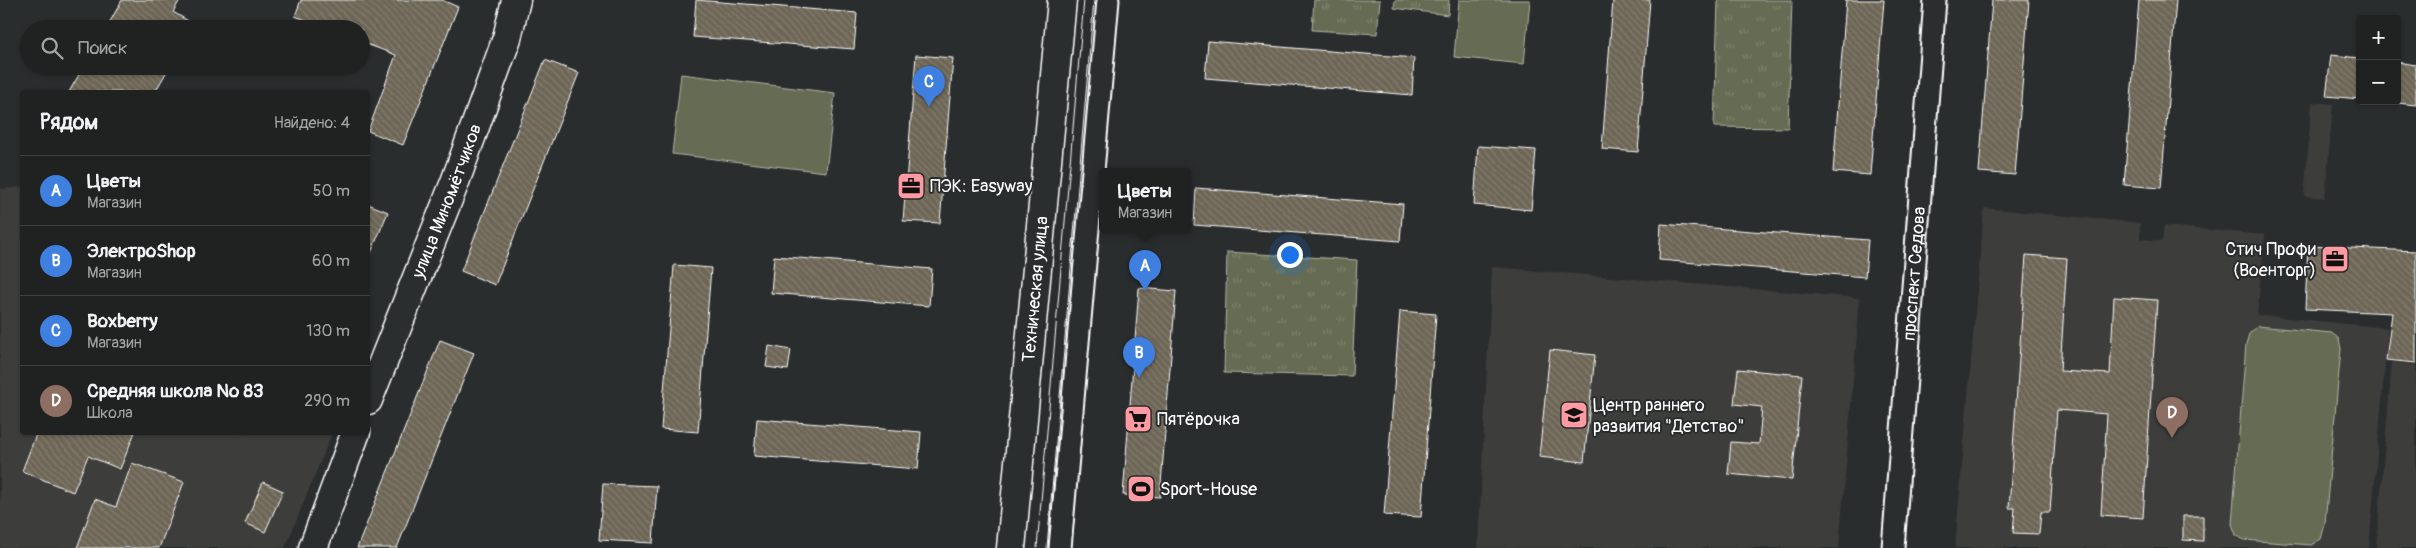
<!DOCTYPE html>
<html lang="ru">
<meta charset="utf-8">
<style>
body{margin:0;font-family:Pangolin,sans-serif;background:#2d2f2f;color:#f1f3f6}
.controls{position:absolute;right:15px;top:15px;display:grid;overflow:hidden;border-radius:5px;box-shadow:0 1px 4px #0004}
.controls button{width:45px;height:45px;display:grid;place-items:center;padding:0;border:0;border-bottom:1px solid #3d3f40;background:#202222;color:#f1f3f6;font:25px sans-serif}
.you{position:absolute;left:1289px;top:254px;width:18px;height:18px;margin:-12px;border:4px solid #fff;border-radius:50%;background:#1a73e8;box-shadow:0 0 0 8px #1a73e833}
.badge{display:grid;place-items:center;width:32px;height:32px;border-radius:50%;background:#1a73e8;color:#fff;font-size:16px;font-weight:700}
.pin{position:absolute;translate:-50% -41px;filter:drop-shadow(0 1px 2px #0008)}
.pin::after{content:'';position:absolute;top:26px;width:18px;height:15px;background:inherit;clip-path:polygon(0 0,100% 0,50% 100%)}
.popup{position:absolute;left:1099px;top:168px;width:92px;height:65px;box-sizing:border-box;display:grid;place-content:center;border-radius:5px;background:#202222;filter:drop-shadow(0 1px 4px #0005);font-size:16px;white-space:nowrap;color:#a2a4a5}
.popup b{font-size:19px;color:#f1f3f6}
.popup::after{content:'';position:absolute;left:50%;top:100%;margin-left:-10px;border:10px solid transparent;border-top-color:#202222}
.list{margin:0;padding:0;list-style:none}
h2{display:flex;justify-content:space-between;align-items:center;height:65px;margin:0;padding:0 20px;font-size:21px}
h2 small{font-size:16px;font-weight:400;color:#a2a4a5}
.list li{display:grid;grid-template-columns:32px 1fr auto;gap:15px;align-items:center;box-sizing:border-box;height:70px;padding:0 20px;border-top:1px solid #3d3f40}
.list b{display:block;font-size:19px;white-space:nowrap}
.list p{margin:0;font-size:16px;white-space:nowrap;color:#a2a4a5}
.list em{font-size:16px;font-style:normal;color:#a2a4a5}
.icon{flex:none;width:28px;height:28px;fill:none;stroke:currentColor;stroke-width:2;stroke-linecap:round;stroke-linejoin:round}
.map{position:relative;flex:none;width:2416px;height:548px;overflow:hidden}
.search{position:absolute;background:#202222;box-shadow:0 1px 4px #0004;left:20px;top:20px;width:350px;height:55px;display:flex;align-items:center;gap:12px;box-sizing:border-box;padding:0 18px;border-radius:28px;color:#a2a4a5;font-size:19px}
.panel{position:absolute;background:#202222;box-shadow:0 1px 4px #0004;left:20px;top:90px;width:350px;height:345px;border-radius:5px}
.map>svg:first-child{display:block}
</style>
<div class="map">
<svg width="2416" height="548" viewBox="0 0 2416 548">
<defs>
<pattern id="grass-tufts" width="24" height="20" patternUnits="userSpaceOnUse" patternTransform="scale(1.25)"><rect width="24" height="20" fill="#666c52"/><path d="M3 7l-1-3M5 7V3M7 7l1-3M15 17l-1-3M17 17v-4M19 17l1-3" fill="none" stroke="#7d826c"/></pattern>
<pattern id="building-back-hatch" width="6" height="6" patternUnits="userSpaceOnUse" patternTransform="scale(1.25)"><rect width="6" height="6" fill="#6d6656"/><path d="M-1 5l2 2M0 0l6 6M5-1l2 2" fill="none" stroke="#837d6f"/></pattern>
</defs>
<rect width="100%" height="100%" fill="#2a2d2e"/>
<filter id="ink" filterUnits="userSpaceOnUse"><feTurbulence type="fractalNoise" baseFrequency=".02" numOctaves="2"/><feDisplacementMap in="SourceGraphic" scale="10" xChannelSelector="R" yChannelSelector="G"/><feConvolveMatrix kernelMatrix="1 2 1 2 8 2 1 2 1" color-interpolation-filters="sRGB"/></filter>
<g filter="url(#ink)">
<path fill="#3e3e3a" d="M2312,102l21,2 -8,94 -21,-2z
M22,187v245l310,1 -47,115h-285v-359z
M1984,208l156,15v16l22,2 2,-15 101,9 -8,80 131,13 -19,220h-414z
M1492,267l368,31 -21,250h-361z
M2392,362l24,3v183h-40z"/>
<path fill="url(#grass-tufts)" stroke="#b2b6a8" d="M1314,0h66l-3,34 -65,-4z
M1395,0h54l-1,15 -54,-7z
M1718,0h74l-4,128 -74,-1z
M1227,252l130,8 -5,116 -128,-3z"/>
<path fill="#666c52" stroke="#b2b6a8" d="M1459,0h71l-6,64 -70,-7z
M681,74l154,19 -9,79 -154,-18z
M2258,326l74,7 7,6 2,10 -16,175 -4,15 -10,6 -67,-5 -8,-5 -4,-11 14,-180 3,-10z"/>
<path fill="url(#building-back-hatch)" stroke="#fff" d="M122,0h58l-7,12 29,17h-96z
M301,0h141l16,7 -55,138 -35,-14 28,-76 -35,-13v-13h-33l-33,-13z
M696,0l161,13 -3,36 -161,-12z
M1613,0h37l-12,152 -36,-3z
M1846,0h38l-14,175 -37,-3z
M1992,0h37l-14,175 -36,-3z
M2139,0h37l-15,188 -37,-3z
M1208,41l206,17 -2,37 -207,-17z
M916,55l37,3 -13,165 -37,-2z
M2331,55l29,3v41l-34,-3z
M545,60l34,13 -84,212 -34,-14z
M2397,62l19,3v40l-19,-2z
M84,66h86l-15,26h-86z
M1478,146l58,4 -5,60 -57,-5z
M1196,188l207,16 -3,37 -206,-16z
M368,204l20,8 -20,48z
M1661,224l207,16 -3,37 -206,-17z
M2308,246l108,5v112l-30,-3 6,-47 -87,-4z
M2026,255l41,3 -7,113 50,3 4,-77 43,3 -14,218 -42,-3 6,-101 -50,-4 -7,102h-9l-2,22 -26,-1 2,-25h-6z
M774,256l158,13 -3,37 -158,-13z
M674,265l37,3 -13,164 -37,-3z
M1139,288l37,3 -16,206 -37,-2z
M1400,311l36,3 -15,203 -37,-2z
M440,340l34,13 -77,195h-40z
M769,346l22,4 -3,20 -22,-3z
M1550,350l45,5 -11,107 -45,-5z
M1738,369l64,6 -10,105 -64,-6 3,-32 28,2 3,-37 -28,-3z
M757,419l164,13 -3,37 -164,-13z
M37,432h98l-15,37 -32,-13 -15,36 -51,-21z
M132,463l52,19 -25,66h-82l18,-49 21,8z
M263,482l20,9 -18,41 -20,-9z
M603,484l54,2 -4,57 -54,-3z
M2183,516h20v25l-20,-1z"/>
<g fill="none" stroke-linecap="round" stroke-linejoin="round">
<defs>
<g id="minor">
<path d="M1060,548l48,-548"/>
<path id="s1" d="M1893,548l42,-548"/>
</g>
<g id="tertiary">
<path id="s2" d="M368,400l87,-218 52,-144 9,-38"/>
<path d="M313,548l43,-116"/>
</g>
<g id="secondary">
<path id="s3" d="M1011,548l51,-548"/>
</g>
</defs>
<use href="#minor" stroke="#fff" stroke-width="25"/>
<use href="#tertiary" stroke="#fff" stroke-width="31"/>
<use href="#secondary" stroke="#fff" stroke-width="31"/>
<use href="#minor" stroke="#2a2d2e" stroke-width="21"/>
<use href="#tertiary" stroke="#2a2d2e" stroke-width="28"/>
<use href="#secondary" stroke="#2a2d2e" stroke-width="28"/>
<path stroke="#fff" stroke-width="1" d="M1037,548l47,-548
M1047,548l47,-548"/>
</g>
</g>
<defs>
<symbol id="office-square" viewBox="-11 -11 22 22"><rect x="-9" y="-9" width="18" height="18" rx="4" fill="#ff9aa2" stroke="#2a2d2e"/><path d="M-6-3h4V-5.5h4V-3h4V5H-6ZM-1-4.5V-3h2v-1.5ZM-6 0V1H6V0Z" fill="#111"/></symbol>
<symbol id="school-square" viewBox="-11 -11 22 22"><rect x="-9" y="-9" width="18" height="18" rx="4" fill="#ff9aa2" stroke="#2a2d2e"/><path d="M0-5L7-2L0 1L-7-2ZM-4 1L0 2.5L4 1V4Q0 6-4 4Z" fill="#111"/></symbol>
<symbol id="supermarket-square" viewBox="-11 -11 22 22"><rect x="-9" y="-9" width="18" height="18" rx="4" fill="#ff9aa2" stroke="#2a2d2e"/><path d="M-6-5.5h2.5l.6 2H6L4.5 2H-2.5L-4.4-4H-6ZM-1.5 3.2a1.3 1.3 0 1 0 .1 0ZM3 3.2a1.3 1.3 0 1 0 .1 0Z" fill="#111"/></symbol>
<symbol id="stadium-square" viewBox="-11 -11 22 22"><rect x="-9" y="-9" width="18" height="18" rx="4" fill="#ff9aa2" stroke="#2a2d2e"/><path d="M0-5a6.5 5 0 1 0 0 10a6.5 5 0 1 0 0-10ZM-3.5-1.8h7v3.6h-7Z" fill="#111"/></symbol>
</defs>
<g fill-rule="evenodd">
<use href="#office-square" x="895" y="170" width="32" height="32"/>
<use href="#office-square" x="2319" y="243" width="32" height="32"/>
<use href="#school-square" x="1558" y="399" width="32" height="32"/>
<use href="#supermarket-square" x="1122" y="403" width="32" height="32"/>
<use href="#stadium-square" x="1125" y="473" width="32" height="32"/>
</g>
<g text-anchor="middle" dominant-baseline="central" stroke-width="4" stroke-linejoin="round" paint-order="stroke">
<g font-size="18" fill="#fff" stroke="#2a2d2e" text-anchor="start">
<text x="930" y="186">ПЭК: Easyway</text>
<text x="2316" y="249" text-anchor="end">Стич Профи<tspan x="2316" dy="21">(Военторг)</tspan></text>
<text x="1593" y="405">Центр раннего<tspan x="1593" dy="21">развития "Детство"</tspan></text>
<text x="1157" y="419">Пятёрочка</text>
<text x="1160" y="489">Sport-House</text>
</g>
<g font-size="18" fill="#fff" stroke="#2a2d2e">
<text stroke="none"><textPath href="#s2" startOffset="214">улица Миномётчиков</textPath></text>
<text stroke="none"><textPath href="#s1" startOffset="275">проспект Седова</textPath></text>
<text stroke="none"><textPath href="#s3" startOffset="260">Техническая улица</textPath></text>
</g>
</g>
</svg>
<div class="controls">
<button>+</button>
<button>−</button>
</div>
<div class="you"></div>
<div class="pin badge" style="left:1145px;top:291px;background:#3f7fe0">A</div>
<div class="popup"><b>Цветы</b>Магазин</div>
<div class="pin badge" style="left:1139px;top:378px;background:#3f7fe0">B</div>
<div class="pin badge" style="left:929px;top:107px;background:#3f7fe0">C</div>
<div class="pin badge" style="left:2172px;top:438px;background:#8d6e63">D</div>
<div class="search"><svg class="icon" aria-label="search" viewBox="0 0 24 24"><circle cx="10" cy="10" r="6"/><path d="M15 15l6 6"/></svg>Поиск</div>
<section class="panel">
<h2>Рядом<small>Найдено: 4</small></h2>
<ul class="list">
<li><span class="badge" style="background:#3f7fe0">A</span><div><b>Цветы</b><p>Магазин</p></div><em>50 m</em></li>
<li><span class="badge" style="background:#3f7fe0">B</span><div><b>ЭлектроShop</b><p>Магазин</p></div><em>60 m</em></li>
<li><span class="badge" style="background:#3f7fe0">C</span><div><b>Boxberry</b><p>Магазин</p></div><em>130 m</em></li>
<li><span class="badge" style="background:#8d6e63">D</span><div><b>Средняя школа № 83</b><p>Школа</p></div><em>290 m</em></li>
</ul>
</section>
</div>
